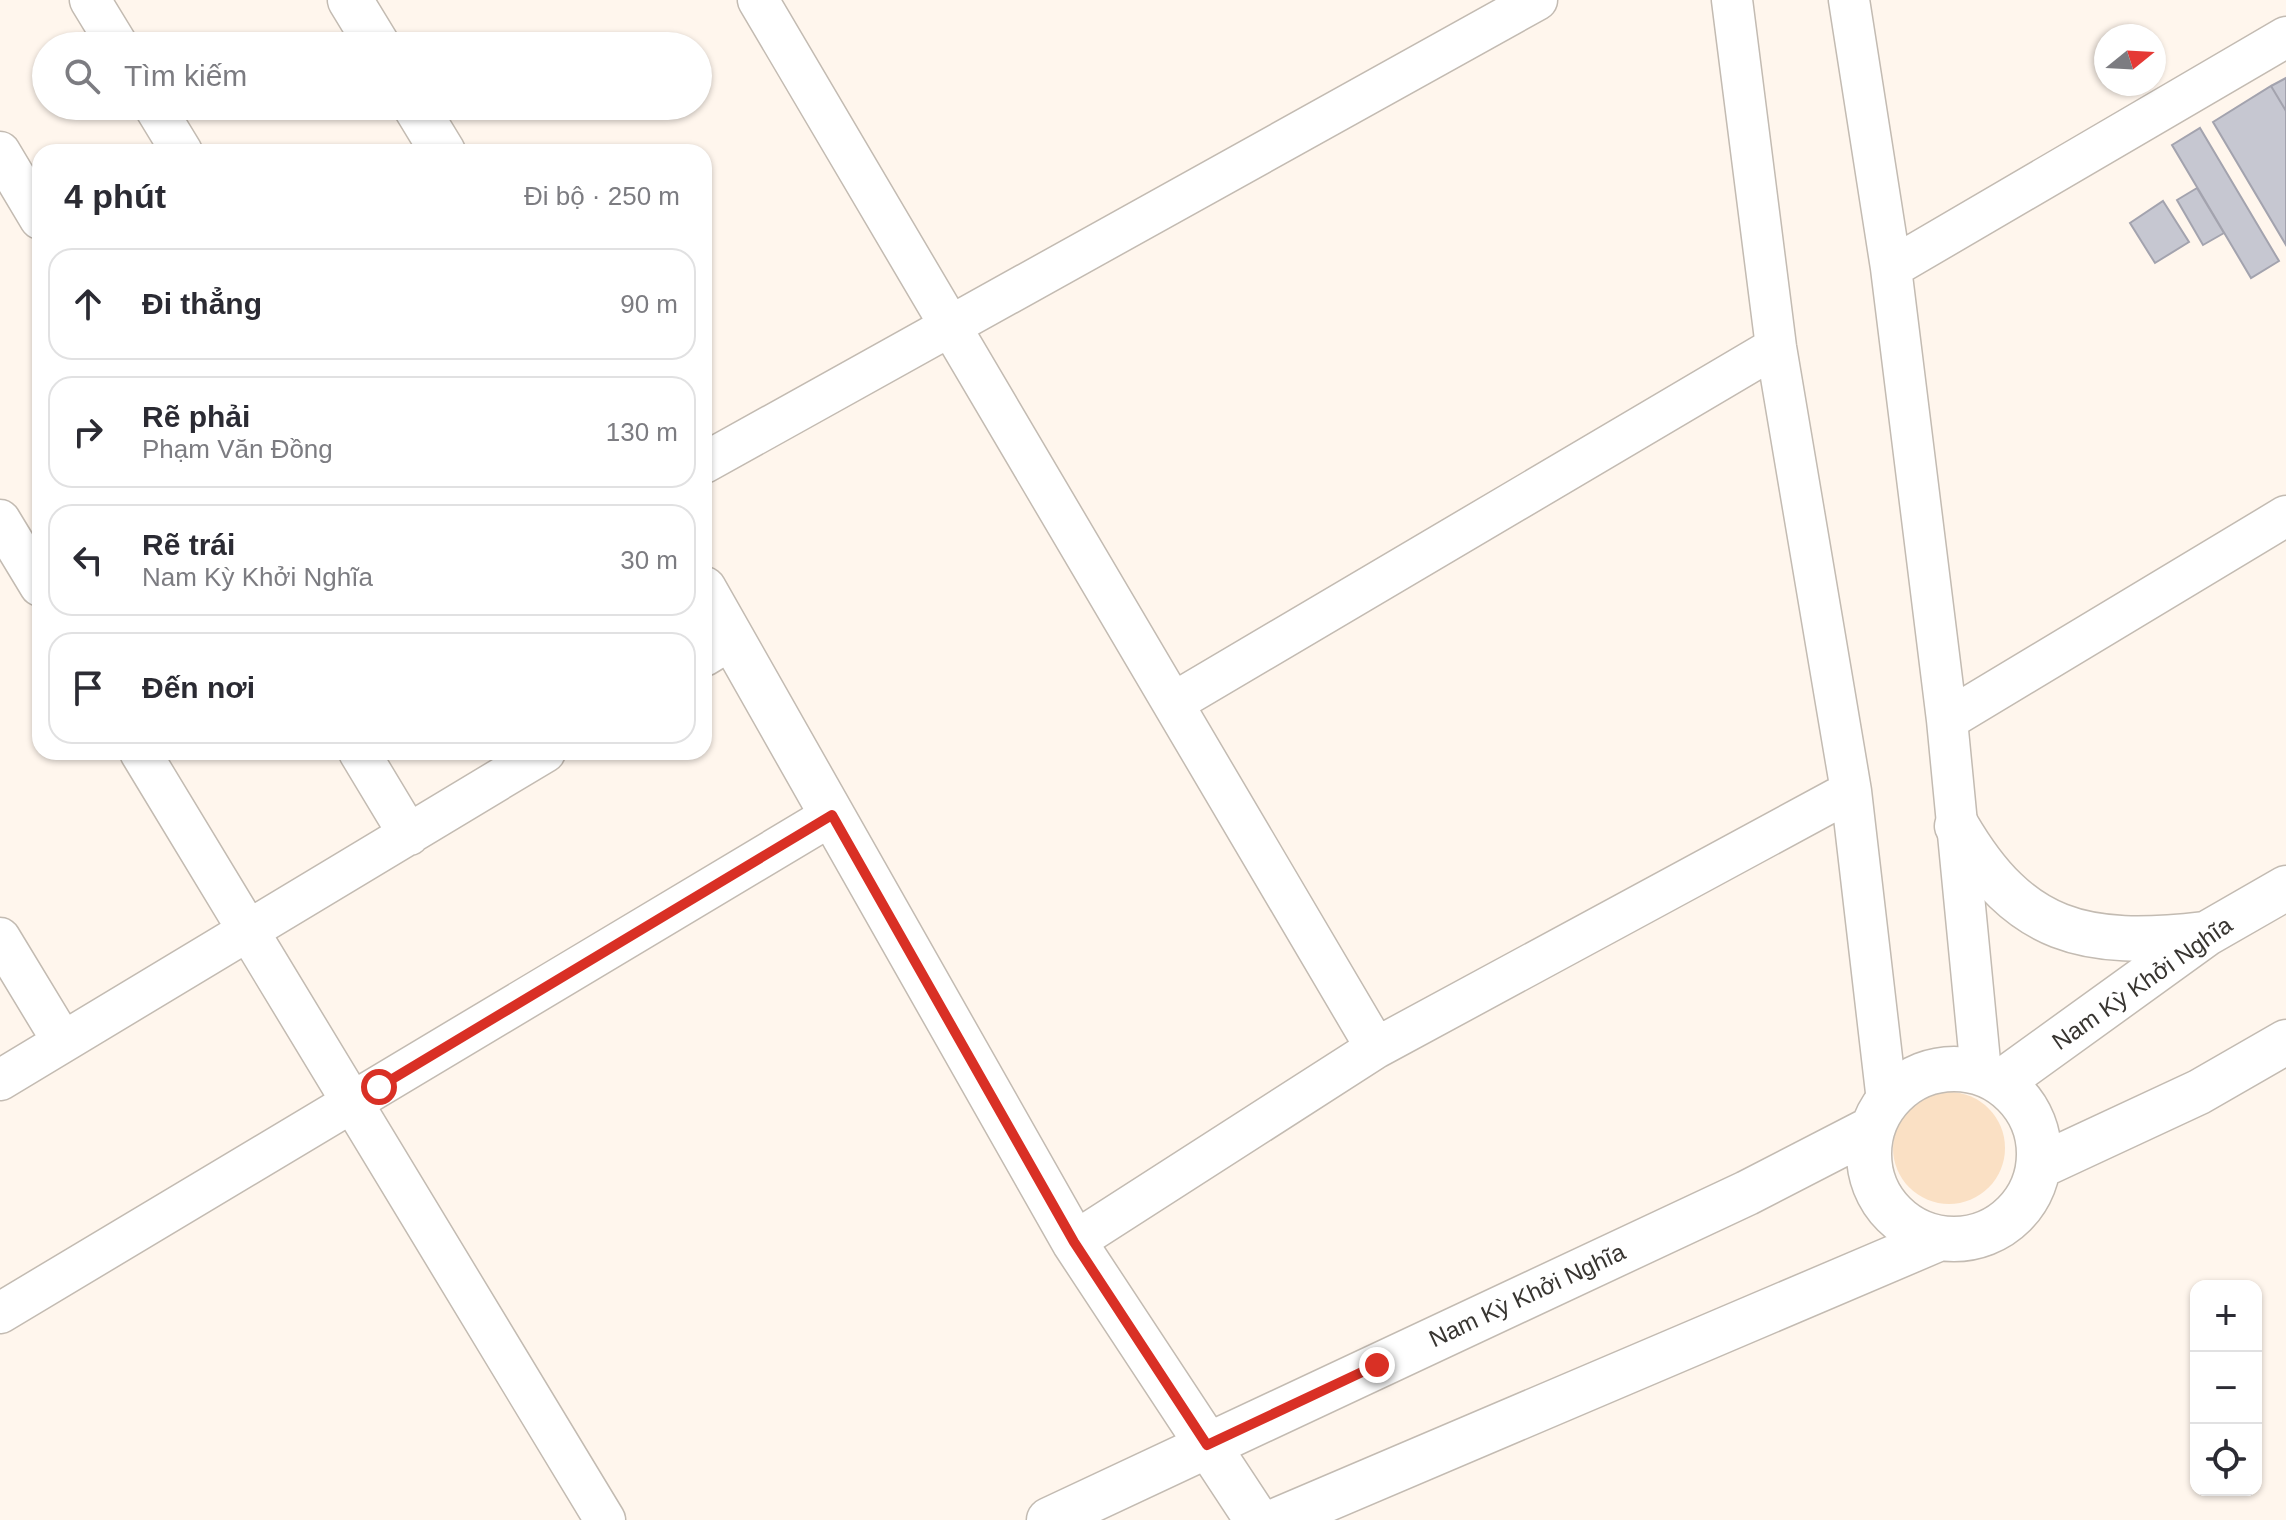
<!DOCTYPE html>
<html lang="vi">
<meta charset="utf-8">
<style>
body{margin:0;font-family:Helvetica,sans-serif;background:#f7f7f7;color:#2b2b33}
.controls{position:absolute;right:24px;bottom:24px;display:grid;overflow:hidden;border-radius:16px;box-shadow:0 2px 6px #0004}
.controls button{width:72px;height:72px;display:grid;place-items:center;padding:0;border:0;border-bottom:2px solid #e1e1e2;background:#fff;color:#2b2b33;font:40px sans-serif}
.compass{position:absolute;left:2094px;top:24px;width:72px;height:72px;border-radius:50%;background:#fff;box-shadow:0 2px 6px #0004;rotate:72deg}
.stop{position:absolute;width:24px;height:24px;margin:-18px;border:6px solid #d93025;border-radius:50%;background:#fff}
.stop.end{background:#d93025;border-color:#fff;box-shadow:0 2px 8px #0008}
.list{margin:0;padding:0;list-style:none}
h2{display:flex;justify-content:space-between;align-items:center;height:104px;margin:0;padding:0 32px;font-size:34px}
h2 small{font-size:26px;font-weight:400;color:#7c7c81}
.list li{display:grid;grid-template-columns:52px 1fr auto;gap:24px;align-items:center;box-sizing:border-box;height:112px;margin:0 16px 16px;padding:0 16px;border:2px solid #e1e1e2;border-radius:24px}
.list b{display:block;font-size:30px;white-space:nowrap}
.list p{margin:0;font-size:26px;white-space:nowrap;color:#7c7c81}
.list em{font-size:26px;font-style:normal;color:#7c7c81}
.icon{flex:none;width:44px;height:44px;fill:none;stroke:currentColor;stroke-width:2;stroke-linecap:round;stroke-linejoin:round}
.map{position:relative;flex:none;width:2286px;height:1520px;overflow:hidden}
.search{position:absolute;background:#fff;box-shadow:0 2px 6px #0004;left:32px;top:32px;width:680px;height:88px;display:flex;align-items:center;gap:20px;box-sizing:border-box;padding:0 28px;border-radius:44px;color:#7c7c81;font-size:30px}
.panel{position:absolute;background:#fff;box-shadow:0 2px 6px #0004;left:32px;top:144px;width:680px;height:616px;border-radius:24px}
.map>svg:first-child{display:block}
</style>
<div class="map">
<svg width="2286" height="1520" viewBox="0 0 2286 1520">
<rect width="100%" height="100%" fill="#fff6ed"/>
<path fill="#fae0c4" d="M1893 1148a56 56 0 1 1 112 0a56 56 0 1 1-112 0Z"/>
<path fill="#c6c7d1" stroke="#a3a3ae" stroke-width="2" d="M2286,78v33l-15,-25z
M2271,86l15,25v134l-73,-123z
M2200,128l79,133 -28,17 -79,-133z
M2197,188l27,45 -21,12 -26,-45z
M2163,201l26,41 -34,21 -25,-40z"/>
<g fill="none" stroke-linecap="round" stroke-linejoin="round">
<defs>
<path id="street" d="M90,0l28,46
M758,0l618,1048
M1732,0l44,347 75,444 36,310
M1849,0l42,268 56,452 34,352
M154,106l28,46
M0,152l40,67
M1891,268l395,-231
M704,463l833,-463
M0,520l40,66
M704,656l28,-17
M1173,703l603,-356
M1947,720l339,-204
M140,752l465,768
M359,752l50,83
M0,938l63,104
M0,1080l545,-328
M1074,1242l302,-194 475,-257
M0,1313l832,-498"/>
<path id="secondary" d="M350,0l28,46
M415,106l28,46
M704,589l370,653 183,278
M1957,826c63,108 128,122 247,108
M1869 1154a85 85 0 1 1 170 0a85 85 0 1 1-170 0Z
M2001,1082l205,-148 80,-46
M2040,1166l159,-74 87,-50
M1049,1520l698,-327 126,-65
M1278,1520l660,-281"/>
</defs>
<use href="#street" stroke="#c3bbb2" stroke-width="43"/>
<use href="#secondary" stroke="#c3bbb2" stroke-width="47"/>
<use href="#street" stroke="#fff" stroke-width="40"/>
<use href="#secondary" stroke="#fff" stroke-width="44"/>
</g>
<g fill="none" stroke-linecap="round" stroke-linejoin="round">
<path stroke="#d93025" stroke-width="10" d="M379,1087l453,-272 242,427 133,203 170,-80"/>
</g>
<g text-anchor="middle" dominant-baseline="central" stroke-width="8" stroke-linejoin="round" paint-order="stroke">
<g font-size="24" fill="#383531" stroke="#fff">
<text transform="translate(2142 983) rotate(-35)">Nam Kỳ Khởi Nghĩa</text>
<text transform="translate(1527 1295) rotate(-25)">Nam Kỳ Khởi Nghĩa</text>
</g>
</g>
</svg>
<div class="controls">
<button>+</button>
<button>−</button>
<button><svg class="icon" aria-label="locate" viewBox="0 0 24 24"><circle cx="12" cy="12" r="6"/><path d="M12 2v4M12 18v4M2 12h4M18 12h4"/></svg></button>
</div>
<svg class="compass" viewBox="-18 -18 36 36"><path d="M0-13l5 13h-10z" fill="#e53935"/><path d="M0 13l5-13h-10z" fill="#7c7c81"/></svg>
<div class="stop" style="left:379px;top:1087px"></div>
<div class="stop end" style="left:1377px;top:1365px"></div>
<div class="search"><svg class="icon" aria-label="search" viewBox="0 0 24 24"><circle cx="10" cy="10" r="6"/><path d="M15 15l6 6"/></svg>Tìm kiếm</div>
<section class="panel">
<h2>4 phút<small>Đi bộ · 250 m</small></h2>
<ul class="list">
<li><svg class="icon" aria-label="ahead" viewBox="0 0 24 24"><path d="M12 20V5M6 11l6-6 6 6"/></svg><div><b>Đi thẳng</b></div><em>90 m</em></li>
<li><svg class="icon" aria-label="right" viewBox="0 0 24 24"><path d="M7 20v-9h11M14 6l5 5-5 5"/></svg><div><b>Rẽ phải</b><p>Phạm Văn Đồng</p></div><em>130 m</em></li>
<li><svg class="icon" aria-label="left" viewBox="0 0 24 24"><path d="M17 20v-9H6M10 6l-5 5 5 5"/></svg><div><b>Rẽ trái</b><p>Nam Kỳ Khởi Nghĩa</p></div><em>30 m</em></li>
<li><svg class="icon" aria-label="arrive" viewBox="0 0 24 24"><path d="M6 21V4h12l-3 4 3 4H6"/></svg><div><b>Đến nơi</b></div></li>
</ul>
</section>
</div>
